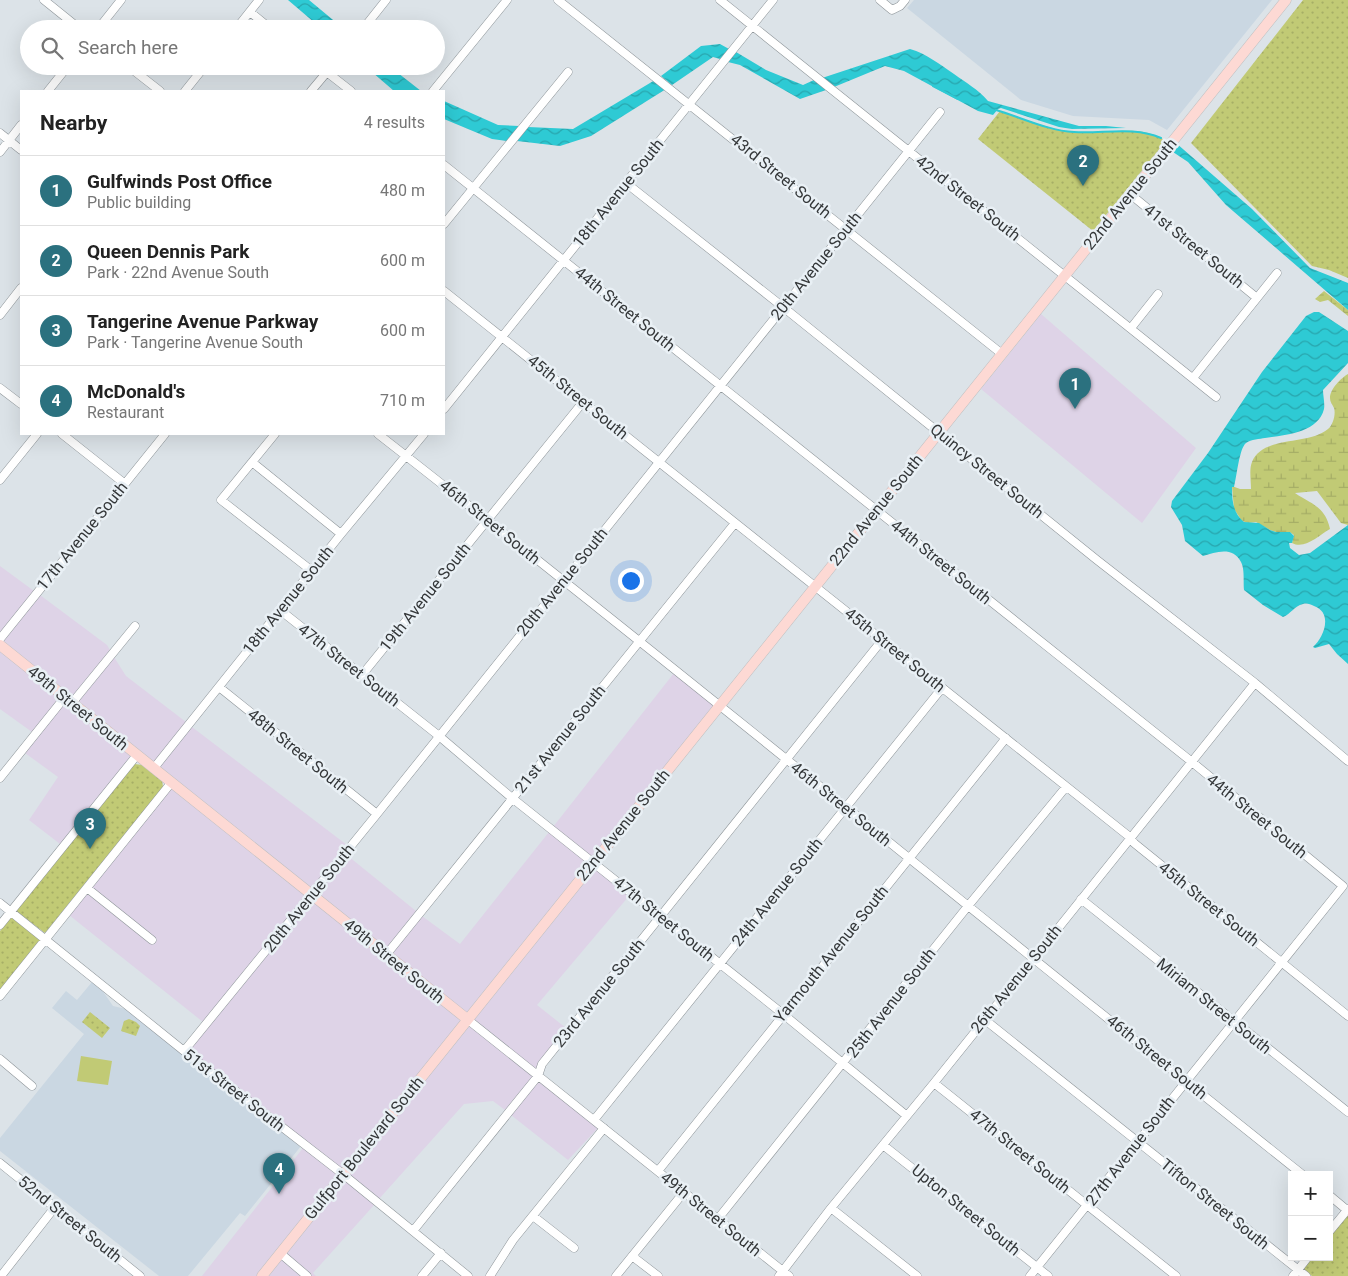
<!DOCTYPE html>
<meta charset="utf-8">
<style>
body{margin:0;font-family:Roboto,sans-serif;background:#f6f6f6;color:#222}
.controls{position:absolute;right:15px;bottom:15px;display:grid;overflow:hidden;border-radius:0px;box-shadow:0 5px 20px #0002}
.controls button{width:45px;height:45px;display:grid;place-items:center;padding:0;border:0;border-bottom:1px solid #e0e0e0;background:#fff;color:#222;font:25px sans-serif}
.you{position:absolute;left:630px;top:580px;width:18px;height:18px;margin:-12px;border:4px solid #fff;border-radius:50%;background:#1a73e8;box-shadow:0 0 0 8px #1a73e833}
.badge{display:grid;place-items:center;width:32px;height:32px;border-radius:50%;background:#2b717f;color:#fff;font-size:16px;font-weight:700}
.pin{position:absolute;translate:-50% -41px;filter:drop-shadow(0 1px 2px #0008)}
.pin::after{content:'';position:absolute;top:26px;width:18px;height:15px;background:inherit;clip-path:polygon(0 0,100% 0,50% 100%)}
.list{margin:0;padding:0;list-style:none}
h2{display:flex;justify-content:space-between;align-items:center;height:65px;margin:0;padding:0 20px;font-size:21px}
h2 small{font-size:16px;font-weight:400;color:#767676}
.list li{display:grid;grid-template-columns:32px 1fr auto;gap:15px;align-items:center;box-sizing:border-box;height:70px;padding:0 20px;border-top:1px solid #e0e0e0}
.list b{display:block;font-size:19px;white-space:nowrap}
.list p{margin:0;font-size:16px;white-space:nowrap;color:#767676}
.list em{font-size:16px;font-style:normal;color:#767676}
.icon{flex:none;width:28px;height:28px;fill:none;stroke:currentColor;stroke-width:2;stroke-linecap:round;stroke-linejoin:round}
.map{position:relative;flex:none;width:1348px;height:1276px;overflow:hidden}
.search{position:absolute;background:#fff;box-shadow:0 5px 20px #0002;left:20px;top:20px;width:425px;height:55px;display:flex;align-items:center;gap:12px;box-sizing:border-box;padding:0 18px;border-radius:28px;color:#767676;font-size:19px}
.panel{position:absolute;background:#fff;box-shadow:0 5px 20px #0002;left:20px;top:90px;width:425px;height:345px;border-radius:0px}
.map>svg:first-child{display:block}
</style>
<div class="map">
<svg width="1348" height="1276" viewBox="0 0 1348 1276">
<defs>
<pattern id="grass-dots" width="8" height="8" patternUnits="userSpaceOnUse" patternTransform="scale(1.25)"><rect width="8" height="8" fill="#c1ca75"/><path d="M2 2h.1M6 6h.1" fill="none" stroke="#a6ae66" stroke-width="1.8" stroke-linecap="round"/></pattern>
<pattern id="wetland-marsh" width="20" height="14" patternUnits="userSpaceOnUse" patternTransform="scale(1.25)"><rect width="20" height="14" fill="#c1ca75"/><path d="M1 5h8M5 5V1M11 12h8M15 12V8" fill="none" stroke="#a6ae66"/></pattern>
<pattern id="water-waves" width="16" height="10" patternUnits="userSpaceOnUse" patternTransform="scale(1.25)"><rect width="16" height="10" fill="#2ecad4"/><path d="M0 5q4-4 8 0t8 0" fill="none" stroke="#28a5ad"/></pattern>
</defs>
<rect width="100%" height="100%" fill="#dce3e8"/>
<path fill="#ded3e7" d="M1041,314l155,134 -54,75 -161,-134z
M0,566l34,25 -34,42z
M40,595l67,50 3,5 -39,48 -69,-55z
M0,650l60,47 -28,35 -32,-23z
M114,657l12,19 60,46 -33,41 -76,-60z
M674,673l40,32 -122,152 -39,-30z
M66,702l66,53 -72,89 -31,-24 29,-43 -33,-24z
M192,727l155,118 -36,45 -152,-122z
M172,788l134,107 -103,127 -134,-107 19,-22 65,52 4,-5 -65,-52z
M549,832l39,31 -122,151 -75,-60 31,-38 38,28z
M348,856l68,55 -31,39 -68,-55z
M594,867l35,29 -92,109 29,23 -27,34 -3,8 -64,-51z
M312,900l150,119 -119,151 -154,-119z
M468,1024l65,52 -28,34 -12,-9 -29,3 -85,95 -30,-25z
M539,1081l59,47 -30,32 -57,-45z
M303,1148l35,27 -81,101h-55z
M345,1180l30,24 -62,69 3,3h-4l-27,-23z
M281,1259l21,17h-35z"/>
<path fill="#cad7e2" d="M914,0h358l-105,130 -18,-10 -76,-4 -52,-16 -114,-92z
M92,982l10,8 11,16 13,3 175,137 -56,70 -5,-3 -52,63h-29l-159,-125v-13l84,-104 -32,-26 14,-17 11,9z"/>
<path fill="url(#grass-dots)" d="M1303,0h45v278l-19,-8 -17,-4 -121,-123z
M1000,111c23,7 47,18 71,21 30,4 68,-10 95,9l-73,90 -115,-92z
M134,764l9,1 19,15 1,7 -118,146 -29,-22z
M12,916l29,23 -41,51v-59z
M90,1012l20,16 -8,10 -20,-16z
M129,1019l7,3 4,4 -4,10 -15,-5 3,-10z
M1348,1215v61h-36l-9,-7 10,-12h16v-19z"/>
<path fill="url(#wetland-marsh)" d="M1324,291l24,19v6l-20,-16 -8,2 -5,-3z
M1348,374v151l-7,-2 -24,-32 -22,2c16,11 30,13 35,36 -11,6 -25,21 -38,14l2,-8 -4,-3h-14l-6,-2 -14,-8 -7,1 -7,-2 -8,-12 -2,-23 8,3h11c0,-8 -2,-20 1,-27 11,-27 56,-16 76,-33 5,-4 8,-15 6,-21 -2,-4 -4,-6 -4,-10 0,-9 11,-20 18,-24z"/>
<path fill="#c1ca75" d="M81,1056l31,5 -4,24 -31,-4z"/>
<path fill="url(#water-waves)" d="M288,0h21l35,29h-22z
M720,44l9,5 -9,10 -7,-2 -41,28 -11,-9 40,-30z
M910,49c17,5 29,15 44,25 12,9 24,15 34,27l91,25h27l20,2 -54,1 -13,-2 -58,-19 -3,1 -5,6 -15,-4 -74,-40 -19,-5 -51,21 -12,-9z
M736,52l30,18 37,15 11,-5 12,10 -26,9 -60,-34 -12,-3z
M365,66h24l32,25h-27z
M655,80l11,9 -75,47 -31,10 -43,-5 11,-14 45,2z
M444,101l54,24 21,1 -12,15 -15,-2 -48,-20z
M1176,143l76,66 58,59 38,15v27l-122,-105 -38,-43 -18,-12z
M1314,312h5l29,19v32l-25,27c0,5 2,14 1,19 -6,24 -39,26 -59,29 -5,1 -14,1 -19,5 -7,6 -9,33 -12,44h-2c0,14 1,26 12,35l15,1 11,7 6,2h14l4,4 -2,7h-3l1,5 9,7 11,-2 38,-28v139l-11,-10 -8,-10 -14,4 -2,-1c10,-8 21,-34 1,-41 -4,-2 -7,-3 -11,-2 -9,2 -12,10 -20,13l-20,-12 -19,-15c-1,-8 1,-20 -3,-28 -8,-16 -25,-10 -38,-6l-18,-15 -3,-16 -11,-18 1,-6 36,-48 54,-81 44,-56z"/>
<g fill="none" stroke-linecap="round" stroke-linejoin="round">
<path stroke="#2ecad4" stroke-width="2" d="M933,86l25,13
M996,110c24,7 53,21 78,22 29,2 59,-6 87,6"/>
<defs>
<path id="minor" d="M44,0l36,29
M558,0l444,354
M720,0l496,397
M880,0l12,10 8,-4 5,-6
M250,12l21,17
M98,29l23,-29
M236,29l23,-29
M363,29l23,-29
M128,66l32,25
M319,66l32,25
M48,91l20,-25
M185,91l20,-25
M311,91l21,-25
M433,91l74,-91
M0,133l21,17
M0,152l21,-27
M444,165l748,597 151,124 -313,390
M626,183l157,124 314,253 158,123 93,78
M1130,194l127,104
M444,224l124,-152
M444,291l687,547 3,5 214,173
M0,315l21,-27
M1131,328l27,-34
M1193,378l84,-105
M0,388l21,16
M444,409l329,-409
M62,434l63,50
M275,434l-54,66 91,71
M378,434c311,243 616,495 925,741
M252,462l89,72
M0,480l37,-46
M280,610l159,126 73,62 271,216 124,102
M0,639l165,-205
M362,675l221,-273
M219,687l158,127
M72,703l63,-77
M154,768l187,-234 83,-100
M0,778l65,-81
M87,888l65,52
M1081,899l267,213
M0,903l184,148 160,124 124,101
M0,925l137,-170
M386,955l349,-432
M0,996l171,-213
M467,1019l322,257
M984,1019l322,257
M184,1051l193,-237 563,-702
M0,1059l32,27
M934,1083l242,193
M594,1120l348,-432
M883,1145l165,131
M0,1163l140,113
M658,1171l348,-433
M1329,1195l18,15
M831,1208l86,68
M533,1216l41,32
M717,1220l251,-314 98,-119
M413,1231l125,-155 4,-12 341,-425
M1329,1232l19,-23
M280,1253l27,23
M632,1256l26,20
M1,1276l54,-69
M422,1276l19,-23
M490,1276l23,-36 91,-112
M616,1276l68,-84
M779,1276l52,-68 103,-125 321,-400
M1293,1276l15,-19"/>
<path id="major" d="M0,645l467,374
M262,1276l1024,-1276"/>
</defs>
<use href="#minor" stroke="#8d9498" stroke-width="9"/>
<use href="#major" stroke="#bebfc0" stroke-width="11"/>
<use href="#minor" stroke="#fff" stroke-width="8"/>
<use href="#major" stroke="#fdd9d4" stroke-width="10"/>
</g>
<g text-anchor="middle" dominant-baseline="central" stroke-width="5" stroke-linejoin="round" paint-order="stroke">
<g font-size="16" fill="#343739" stroke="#e9f0f5">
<text transform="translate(781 176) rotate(39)">43rd Street South</text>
<text transform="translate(618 193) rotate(-51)">18th Avenue South</text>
<text transform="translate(1130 194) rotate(-51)">22nd Avenue South</text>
<text transform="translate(968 198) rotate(38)">42nd Street South</text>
<text transform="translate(1194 246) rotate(39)">41st Street South</text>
<text transform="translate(816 266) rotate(-51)">20th Avenue South</text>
<text transform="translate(625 309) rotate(39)">44th Street South</text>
<text transform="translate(578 397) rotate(39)">45th Street South</text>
<text transform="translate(987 471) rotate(39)">Quincy Street South</text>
<text transform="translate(876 510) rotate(-51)">22nd Avenue South</text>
<text transform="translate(490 522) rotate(39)">46th Street South</text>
<text transform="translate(82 536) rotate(-51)">17th Avenue South</text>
<text transform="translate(941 562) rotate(39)">44th Street South</text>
<text transform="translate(562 582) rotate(-51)">20th Avenue South</text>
<text transform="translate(425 597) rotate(-51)">19th Avenue South</text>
<text transform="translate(288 600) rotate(-51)">18th Avenue South</text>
<text transform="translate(895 650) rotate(39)">45th Street South</text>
<text transform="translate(349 665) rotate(38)">47th Street South</text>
<text transform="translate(78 708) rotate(39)">49th Street South</text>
<text transform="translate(560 739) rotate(-51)">21st Avenue South</text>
<text transform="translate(298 751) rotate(39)">48th Street South</text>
<text transform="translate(841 804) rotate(39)">46th Street South</text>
<text transform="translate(1257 816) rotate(39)">44th Street South</text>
<text transform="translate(623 825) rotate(-51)">22nd Avenue South</text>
<text transform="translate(777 892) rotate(-51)">24th Avenue South</text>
<text transform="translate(309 898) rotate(-51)">20th Avenue South</text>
<text transform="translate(1209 904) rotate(39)">45th Street South</text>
<text transform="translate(664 919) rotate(39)">47th Street South</text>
<text transform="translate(831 954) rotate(-51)">Yarmouth Avenue South</text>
<text transform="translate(394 961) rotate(39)">49th Street South</text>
<text transform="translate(1016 979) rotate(-51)">26th Avenue South</text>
<text transform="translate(599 993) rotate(-51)">23rd Avenue South</text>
<text transform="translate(891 1003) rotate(-52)">25th Avenue South</text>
<text transform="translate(1214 1006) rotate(39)">Miriam Street South</text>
<text transform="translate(1157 1057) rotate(39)">46th Street South</text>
<text transform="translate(234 1090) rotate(38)">51st Street South</text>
<text transform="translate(364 1148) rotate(-51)">Gulfport Boulevard South</text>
<text transform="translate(1020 1151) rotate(39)">47th Street South</text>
<text transform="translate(1130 1151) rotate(-52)">27th Avenue South</text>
<text transform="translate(1215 1204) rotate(39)">Tifton Street South</text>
<text transform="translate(966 1210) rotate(39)">Upton Street South</text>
<text transform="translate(711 1214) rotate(39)">49th Street South</text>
<text transform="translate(70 1219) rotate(39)">52nd Street South</text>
</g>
</g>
</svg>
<div class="controls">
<button>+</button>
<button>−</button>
</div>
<div class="you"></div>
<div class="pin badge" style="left:1075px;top:409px">1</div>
<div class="pin badge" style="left:1083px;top:186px">2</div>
<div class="pin badge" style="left:90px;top:849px">3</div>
<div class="pin badge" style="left:279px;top:1194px">4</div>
<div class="search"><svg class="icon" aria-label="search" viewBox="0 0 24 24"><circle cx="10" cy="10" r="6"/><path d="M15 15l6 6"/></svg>Search here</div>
<section class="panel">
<h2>Nearby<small>4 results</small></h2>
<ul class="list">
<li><span class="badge">1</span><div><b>Gulfwinds Post Office</b><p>Public building</p></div><em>480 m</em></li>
<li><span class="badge">2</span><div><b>Queen Dennis Park</b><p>Park · 22nd Avenue South</p></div><em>600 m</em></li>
<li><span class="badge">3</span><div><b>Tangerine Avenue Parkway</b><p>Park · Tangerine Avenue South</p></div><em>600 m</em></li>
<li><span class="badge">4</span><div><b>McDonald's</b><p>Restaurant</p></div><em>710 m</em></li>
</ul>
</section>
</div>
